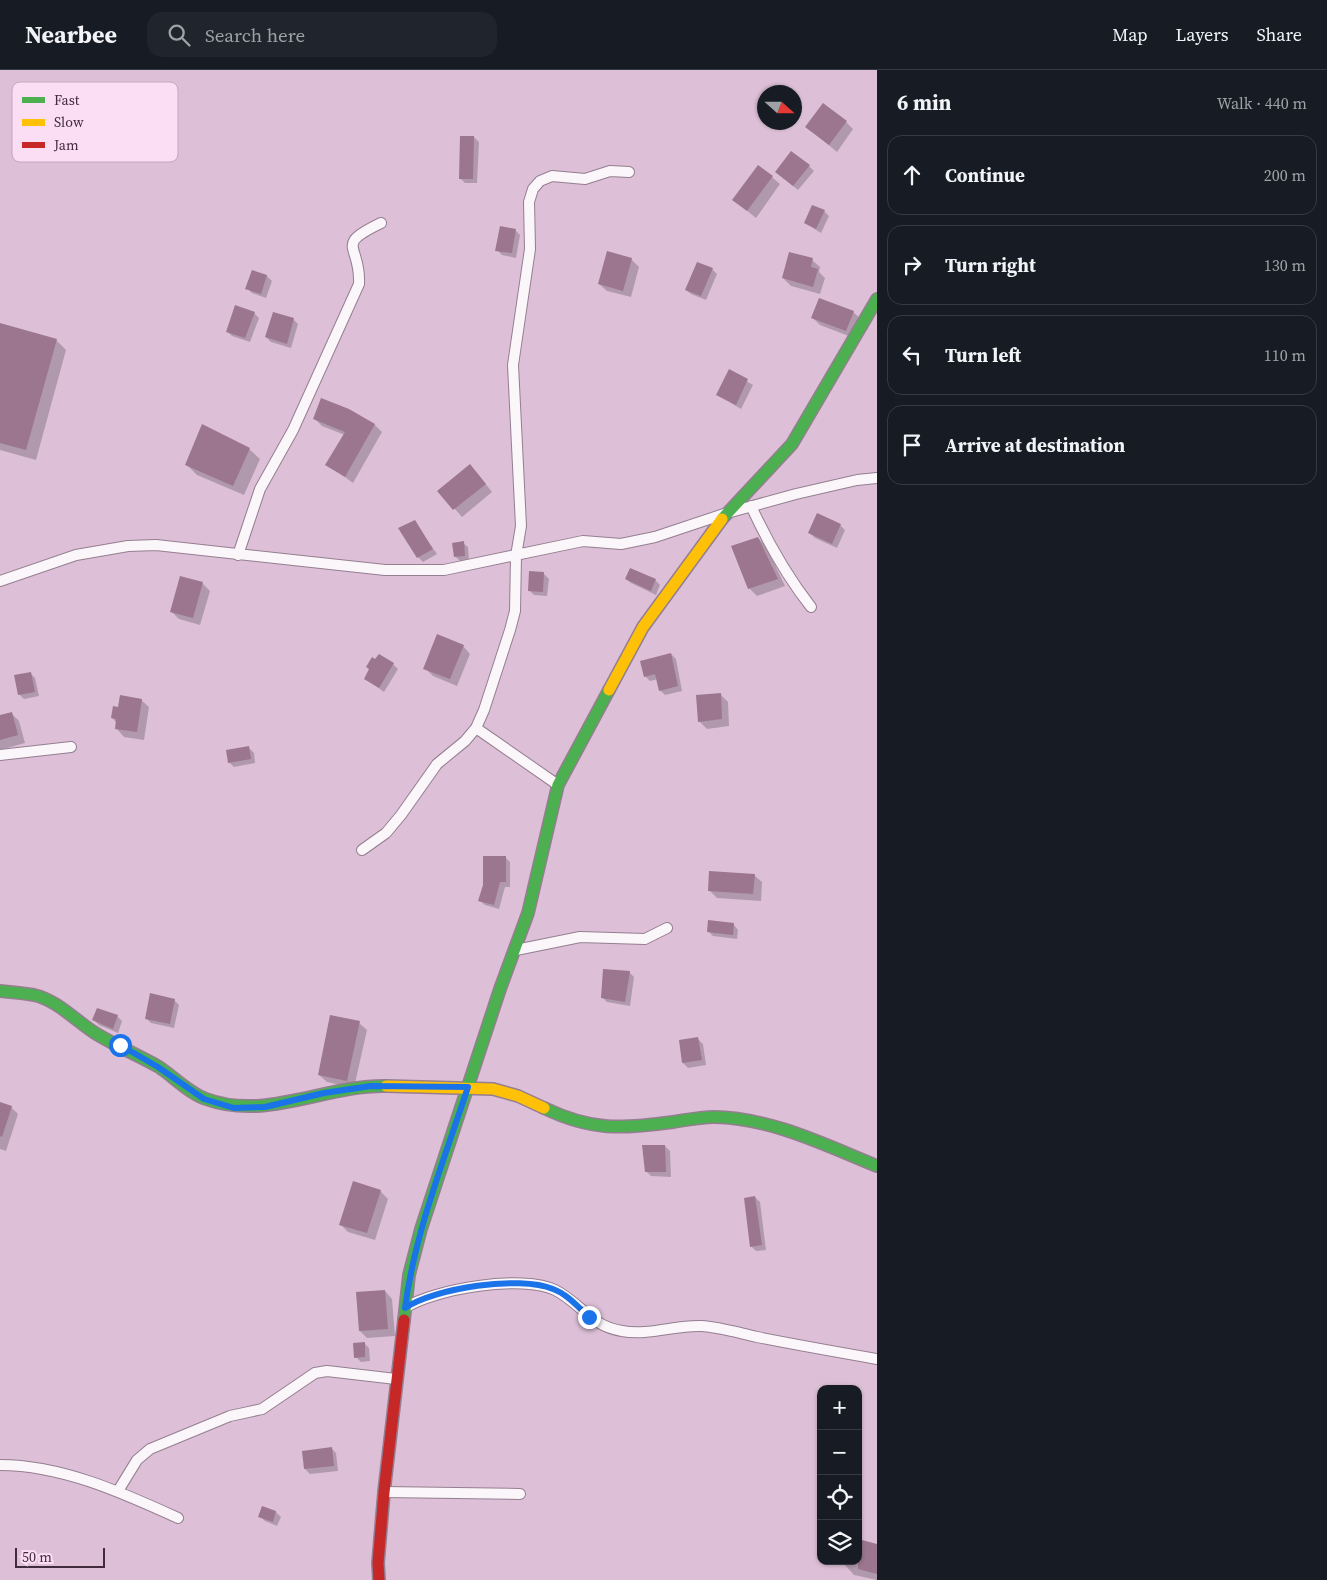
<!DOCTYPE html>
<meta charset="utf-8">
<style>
body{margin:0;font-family:"Source Serif 4",serif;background:#20242c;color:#f1f3f6}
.controls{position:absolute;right:15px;bottom:15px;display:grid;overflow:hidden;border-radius:10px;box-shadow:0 1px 4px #0004}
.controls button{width:45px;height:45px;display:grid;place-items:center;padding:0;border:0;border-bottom:1px solid #363941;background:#171b24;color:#f1f3f6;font:25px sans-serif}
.compass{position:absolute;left:757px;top:15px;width:45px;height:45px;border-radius:50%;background:#171b24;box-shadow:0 1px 4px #0004;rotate:111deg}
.scale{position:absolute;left:15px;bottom:12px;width:90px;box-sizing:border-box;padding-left:5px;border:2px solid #412b3d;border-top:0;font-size:14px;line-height:18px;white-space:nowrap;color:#412b3d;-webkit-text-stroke:4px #fbdef4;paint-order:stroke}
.stop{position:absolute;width:15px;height:15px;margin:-11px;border:4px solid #1a73e8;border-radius:50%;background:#fff}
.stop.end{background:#1a73e8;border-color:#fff;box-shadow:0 1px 5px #0008}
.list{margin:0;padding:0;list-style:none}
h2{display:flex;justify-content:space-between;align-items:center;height:65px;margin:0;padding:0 20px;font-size:21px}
h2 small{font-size:16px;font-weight:400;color:#9ea1a6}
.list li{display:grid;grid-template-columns:32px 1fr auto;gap:15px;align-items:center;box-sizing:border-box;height:80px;margin:0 10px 10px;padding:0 10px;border:1px solid #363941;border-radius:15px}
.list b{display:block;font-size:19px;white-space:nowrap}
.list em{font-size:16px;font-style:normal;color:#9ea1a6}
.icon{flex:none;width:28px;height:28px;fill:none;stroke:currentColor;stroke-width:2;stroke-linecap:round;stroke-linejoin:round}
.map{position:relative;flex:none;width:877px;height:1510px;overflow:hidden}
header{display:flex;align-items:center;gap:30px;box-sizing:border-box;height:70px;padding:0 25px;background:#171b24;border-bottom:1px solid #363941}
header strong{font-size:24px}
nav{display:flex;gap:28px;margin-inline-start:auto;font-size:18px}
.search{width:350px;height:45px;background:#20242c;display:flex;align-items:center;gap:12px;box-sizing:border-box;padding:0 18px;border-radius:15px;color:#9ea1a6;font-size:19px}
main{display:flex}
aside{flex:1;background:#171b24}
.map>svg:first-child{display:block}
</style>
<header>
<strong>Nearbee</strong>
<div class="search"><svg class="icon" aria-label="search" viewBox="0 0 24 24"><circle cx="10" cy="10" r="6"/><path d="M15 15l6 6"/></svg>Search here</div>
<nav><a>Map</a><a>Layers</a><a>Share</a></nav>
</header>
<main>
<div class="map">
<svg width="877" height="1510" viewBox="0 0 877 1510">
<rect width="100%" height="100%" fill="#ddc0d7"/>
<path fill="#0003" d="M846,52l7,7 -16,23 -30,-25z
M474,67l5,5 -2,41h-12l-5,-5z
M759,96l21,18 -24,34 -22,-18z
M809,96l5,5 -16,19 -17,-14z
M824,141l5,5 -8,17 -16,-10z
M515,160l5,5 -4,23 -14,-3 -5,-5z
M631,189l8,8 -8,30 -24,-6 -8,-7z
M812,190l8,7 -1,5 6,6 -5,16 -29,-8 -8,-8z
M712,199l5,5 -11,26 -15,-6 -5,-4z
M252,201l15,5 5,5 -6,17 -14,-5 -5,-5z
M853,242l8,7 -7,19 -34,-13 -7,-7z
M254,243l5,5 -9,24 -18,-6 -5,-5z
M293,249l5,5 -7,24 -20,-6 -5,-5z
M0,258l56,12 10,10 -30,110 -36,-10z
M729,301l24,14 -12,24 -24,-14z
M348,340l27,15 7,7 -29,51 -26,-19 18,-29 -23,-9 -7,-7z
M249,379l11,10 -16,36 -47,-20 -10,-10z
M477,403l15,19 -30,25 -23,-26z
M414,452l23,32 -14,8 -5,-5z
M840,455l5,5 -8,18 -22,-10 -5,-5z
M758,468l8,8 19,40 -28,10 -8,-8z
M463,473l5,4 1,13 -9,1 -5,-5z
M544,504l5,5 -2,17 -13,-1 -5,-5z
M626,509l29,1 5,5 -4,10 -25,-12z
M202,513l8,8 -10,34 -21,-6 -7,-7z
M463,576l7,8 -13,32 -24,-10 -8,-8z
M671,584l5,5 6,32 -17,4 -5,-5 -2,-11 -8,2 -5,-5z
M393,594l5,5 -14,23 -19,-14z
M30,603l5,5 4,18 -15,3 -5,-5z
M720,624l8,8 1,24 -22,3 -8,-8z
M141,630l8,7 -5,33 -20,-3 -7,-8v-6l-5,-5 7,-10z
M11,643l8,8 6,22 -25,7v-34z
M249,678l5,5 1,10 -21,4 -5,-5z
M505,787l5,5v25h-5l-6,22 -14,-4 -5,-4z
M754,805l8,7 -1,19 -44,-3 -8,-8z
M734,855l4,5 -1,9 -24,-3 -5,-5z
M629,902l5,5 -4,29 -23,-4 -5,-5z
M174,930l5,5 -5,23 -23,-5 -5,-5z
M117,946l5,5 -4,12 -19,-8 -5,-5z
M359,953l8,7 -13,58 -27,-6 -8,-7z
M698,969l5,5 3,21 -18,3 -5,-5z
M0,1033l11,4 7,7 -12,37 -6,-2z
M665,1076l5,5 1,26 -20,-1 -5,-5z
M380,1121l8,8 -13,41 -27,-8 -8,-8z
M755,1127l5,5 6,48 -10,1 -5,-5z
M385,1221l7,8 3,37 -28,2 -7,-7z
M364,1273l5,5 1,13 -9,1 -5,-5z
M331,1378l5,5 2,18 -28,3 -5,-5 -2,-17z
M263,1438l13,4 5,5 -4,9 -12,-5 -5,-5z
M877,1476v34l-23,-5 -10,-11 1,-3h13z"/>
<path fill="#9b768e" d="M823,33l24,18 -18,24 -24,-18z
M460,66h14l-1,43h-14z
M791,81l19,14 -17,21 -18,-14z
M758,95l15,11 -26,35 -15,-11z
M812,135l13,5 -9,19 -12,-6z
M500,156l16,3 -4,24 -17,-2z
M607,181l25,7 -9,33 -25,-7z
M789,182l24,6 -2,9 7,2 -5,18 -31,-9z
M697,192l16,6 -12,28 -16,-6z
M252,200l15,5 -6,19 -16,-5z
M819,228l35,13 -8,20 -35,-13z
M235,235l20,7 -10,26 -19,-6z
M273,242l21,6 -7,26 -22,-7z
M0,253l57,16 -31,111 -26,-7z
M729,299l19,10 -12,26 -20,-10z
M321,328l28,11 26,15 -30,53 -20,-12 20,-33 -32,-13z
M202,354l48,24 -17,38 -48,-21z
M470,394l16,20 -33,26 -16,-19z
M817,443l24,11 -9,20 -24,-11z
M415,450l18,29 -16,9 -19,-30z
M758,467l20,42 -30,10 -17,-43z
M464,471l1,15 -11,1 -2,-14z
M630,498l26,11 -5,12 -26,-12z
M529,501l15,1 -1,20 -15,-1z
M180,506l23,6 -10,36 -23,-6z
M437,564l27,11 -14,34 -27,-10z
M671,583l7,33 -19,5 -4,-17 -11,3 -4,-16z
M379,584l15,9 -15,25 -15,-9 5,-10 -3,-2 6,-10 3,2z
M31,602l4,20 -17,3 -4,-20z
M721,623l1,26 -24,3 -2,-27z
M120,625l22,4 -5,33 -22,-3 1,-10 -5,-1 2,-12 5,1z
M12,642l6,23 -18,5v-25z
M249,676l2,13 -23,4 -2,-13z
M483,786h23v26h-6l-6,23 -16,-4 5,-16z
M709,801l46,3 -2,20 -45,-3z
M708,850l26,3 -1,12 -26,-3z
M603,899l27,2 -5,31 -24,-4z
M150,923l25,6 -5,25 -25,-5z
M97,938l21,7 -5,14 -21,-9z
M330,945l30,6 -13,60 -29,-6z
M698,967l4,23 -20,3 -3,-23z
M0,1032l12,4 -10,31 -2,-1z
M642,1075h23l1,27h-21z
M353,1111l28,9 -14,43 -28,-8z
M755,1126l7,49 -12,2 -6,-49z
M385,1220l3,39 -29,2 -3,-39z
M365,1272v15l-11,1 -1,-15z
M332,1377l2,19 -30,3 -2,-18z
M262,1436l14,5 -3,11 -15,-5z
M858,1469l19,5v30l-19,-5z"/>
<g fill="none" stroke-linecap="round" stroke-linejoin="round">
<defs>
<path id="street" d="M751,436c17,37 35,69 60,101
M238,485l22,-66 33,-59 66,-146c2,-40 -26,-38 22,-61
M0,511l76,-26 52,-9 28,-1 229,25h59l139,-29 38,3 34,-7 72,-24 69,-19 61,-14 20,-2
M476,658l82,57
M0,685l71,-8
M362,780l24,-17 15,-18 36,-51 28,-23 11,-13 8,-18 26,-80 5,-19 1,-55 5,-30 -8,-161 17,-116 -1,-47 4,-13 7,-8 12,-5 33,3 25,-8 19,1
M516,880l64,-13 65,2 22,-11
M405,1238c28,-19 119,-34 150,-18 26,13 35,36 67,41 26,5 53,-6 79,-5 19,1 38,7 56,11 40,8 80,15 120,22
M0,1395c62,0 123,28 178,53
M118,1421l19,-31 13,-11 80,-33 32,-7 53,-36 12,-2 69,8
M384,1422l136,2"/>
<path id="fast" d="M722,449l70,-75 85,-145
M0,921c11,1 23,2 34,4 23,5 42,26 61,38 21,13 43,22 64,34 15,10 30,26 47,32 60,22 119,-14 180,-13
M544,1038c48,23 77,21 129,14 13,-2 28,-5 41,-5 58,1 111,28 163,49
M404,1250l5,-45 12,-46 79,-240 28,-76 30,-128 51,-95"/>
<path id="slow" d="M609,620l34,-63 79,-108
M386,1016l107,3 25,7 26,12"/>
<path id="jam" d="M379,1510l-1,-17 6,-71 20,-172"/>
</defs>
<use href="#street" stroke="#947e90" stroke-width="12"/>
<use href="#fast" stroke="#947e90" stroke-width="14"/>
<use href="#slow" stroke="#947e90" stroke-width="14"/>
<use href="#jam" stroke="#947e90" stroke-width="14"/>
<use href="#street" stroke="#faf6f9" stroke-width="10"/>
<use href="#fast" stroke="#4caf50" stroke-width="11"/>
<use href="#slow" stroke="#ffc107" stroke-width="11"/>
<use href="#jam" stroke="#c62828" stroke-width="11"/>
</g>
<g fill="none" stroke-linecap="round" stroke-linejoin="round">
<path stroke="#1a73e8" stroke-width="6" d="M120,975l38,22 46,32 30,9 31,-1 59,-14 47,-7 97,1c-24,73 -53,145 -63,221 30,-20 114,-33 148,-19 14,5 25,18 36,28"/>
</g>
<rect x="12" y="12" width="166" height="80" rx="8" fill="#fbdef4" stroke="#c3a8bd" stroke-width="1"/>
<rect x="22" y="27" width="23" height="6" fill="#4caf50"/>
<rect x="22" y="49" width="23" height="7" fill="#ffc107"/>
<rect x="22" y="72" width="23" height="6" fill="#c62828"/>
<g font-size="14" fill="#412b3d">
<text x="54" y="35">Fast</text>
<text x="54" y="57">Slow</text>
<text x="54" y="80">Jam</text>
</g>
</svg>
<div class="controls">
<button>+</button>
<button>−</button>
<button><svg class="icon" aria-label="locate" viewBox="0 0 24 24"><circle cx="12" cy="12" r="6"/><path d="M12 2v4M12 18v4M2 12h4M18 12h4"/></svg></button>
<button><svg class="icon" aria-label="layers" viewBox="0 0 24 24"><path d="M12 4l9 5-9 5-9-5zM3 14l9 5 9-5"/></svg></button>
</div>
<svg class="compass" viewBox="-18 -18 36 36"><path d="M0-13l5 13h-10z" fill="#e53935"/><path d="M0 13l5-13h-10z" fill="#9ea1a6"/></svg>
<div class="scale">50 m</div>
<div class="stop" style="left:120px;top:975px"></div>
<div class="stop end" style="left:589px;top:1247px"></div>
</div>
<aside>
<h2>6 min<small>Walk · 440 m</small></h2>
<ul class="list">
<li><svg class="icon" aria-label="ahead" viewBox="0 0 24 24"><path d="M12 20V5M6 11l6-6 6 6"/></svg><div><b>Continue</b></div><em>200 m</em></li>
<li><svg class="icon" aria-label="right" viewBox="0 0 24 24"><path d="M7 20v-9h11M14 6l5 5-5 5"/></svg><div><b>Turn right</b></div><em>130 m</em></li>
<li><svg class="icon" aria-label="left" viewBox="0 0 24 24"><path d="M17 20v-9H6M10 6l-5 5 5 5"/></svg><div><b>Turn left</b></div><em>110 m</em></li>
<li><svg class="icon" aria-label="arrive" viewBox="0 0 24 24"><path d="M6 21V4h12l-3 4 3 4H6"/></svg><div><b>Arrive at destination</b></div></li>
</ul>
</aside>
</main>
